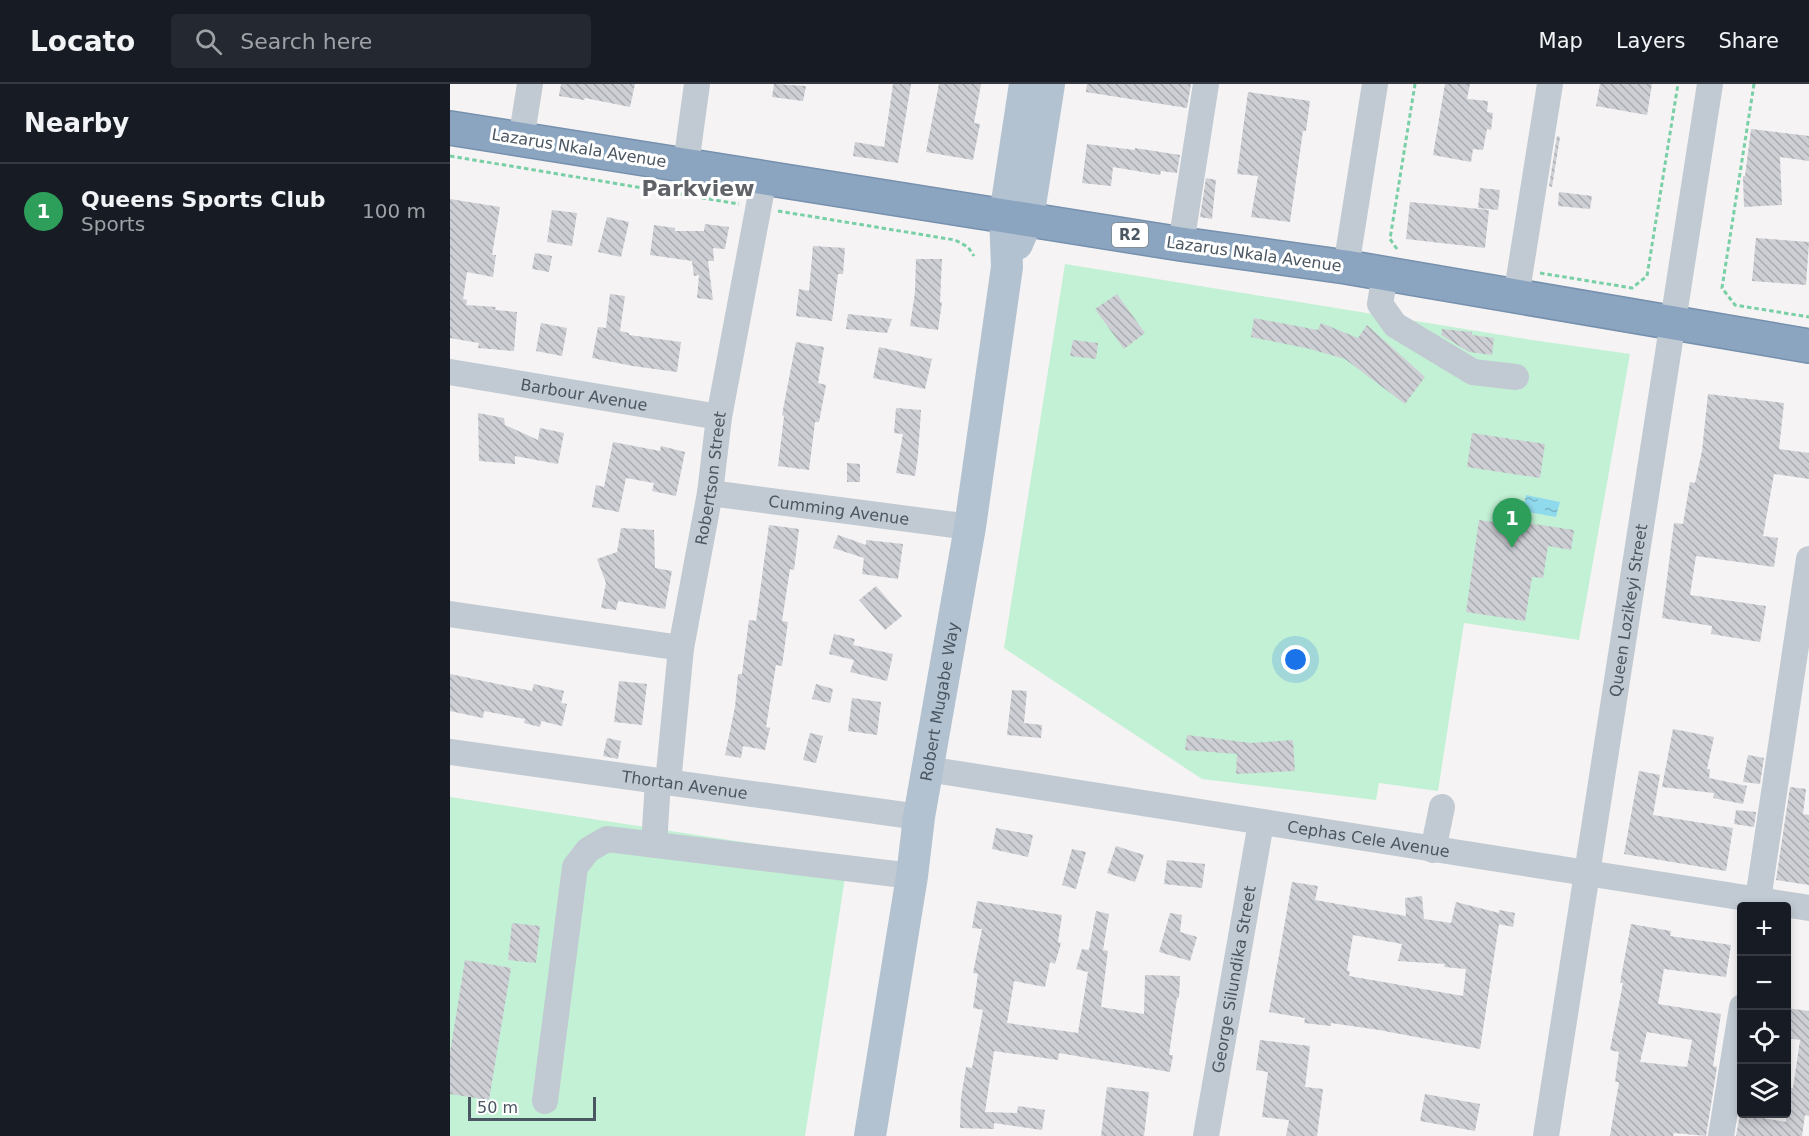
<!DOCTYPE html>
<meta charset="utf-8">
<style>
body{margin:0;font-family:"DejaVu Sans",sans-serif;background:#242831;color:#f1f3f6}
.controls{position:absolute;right:18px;bottom:18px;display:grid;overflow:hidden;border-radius:6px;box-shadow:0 3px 9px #0003}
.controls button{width:54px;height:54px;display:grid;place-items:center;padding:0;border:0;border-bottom:2px solid #363941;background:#171b24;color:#f1f3f6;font:30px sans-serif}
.scale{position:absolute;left:18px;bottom:15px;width:128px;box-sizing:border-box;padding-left:6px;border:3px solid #4a5661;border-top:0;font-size:16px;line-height:21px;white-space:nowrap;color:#4a5661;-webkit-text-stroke:4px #fff;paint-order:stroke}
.you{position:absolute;left:846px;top:576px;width:21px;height:21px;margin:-15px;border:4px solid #fff;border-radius:50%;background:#1a73e8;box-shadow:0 0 0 9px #1a73e833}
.badge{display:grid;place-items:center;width:39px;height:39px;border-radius:50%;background:#1a73e8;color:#fff;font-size:20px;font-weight:700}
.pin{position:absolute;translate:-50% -50px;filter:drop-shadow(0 2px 3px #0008)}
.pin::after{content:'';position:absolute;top:32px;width:21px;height:18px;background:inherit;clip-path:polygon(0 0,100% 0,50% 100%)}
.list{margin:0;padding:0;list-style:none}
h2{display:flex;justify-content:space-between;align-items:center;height:78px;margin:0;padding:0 24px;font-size:26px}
h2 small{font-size:20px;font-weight:400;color:#9ea1a6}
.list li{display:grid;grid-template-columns:39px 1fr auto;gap:18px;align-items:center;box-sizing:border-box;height:96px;padding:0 24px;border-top:2px solid #363941}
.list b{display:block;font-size:22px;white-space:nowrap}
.list p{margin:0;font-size:20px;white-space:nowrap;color:#9ea1a6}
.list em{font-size:20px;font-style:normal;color:#9ea1a6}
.icon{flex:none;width:33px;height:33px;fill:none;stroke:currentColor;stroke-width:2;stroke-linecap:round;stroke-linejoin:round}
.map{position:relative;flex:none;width:1359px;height:1052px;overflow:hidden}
header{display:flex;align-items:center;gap:36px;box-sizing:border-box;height:84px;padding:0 30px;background:#171b24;border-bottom:2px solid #363941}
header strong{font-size:28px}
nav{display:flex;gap:33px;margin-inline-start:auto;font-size:21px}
.search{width:420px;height:54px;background:#242831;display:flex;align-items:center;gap:15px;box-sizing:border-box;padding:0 21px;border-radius:6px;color:#9ea1a6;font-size:22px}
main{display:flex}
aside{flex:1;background:#171b24}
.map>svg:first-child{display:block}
</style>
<header>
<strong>Locato</strong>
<div class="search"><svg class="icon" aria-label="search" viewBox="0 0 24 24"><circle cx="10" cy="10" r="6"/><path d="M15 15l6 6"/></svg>Search here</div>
<nav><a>Map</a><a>Layers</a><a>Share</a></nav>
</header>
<main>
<aside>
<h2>Nearby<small></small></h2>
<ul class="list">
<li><span class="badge" style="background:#2e9e5b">1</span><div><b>Queens Sports Club</b><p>Sports</p></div><em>100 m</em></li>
</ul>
</aside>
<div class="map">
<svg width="1359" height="1052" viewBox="0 0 1359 1052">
<defs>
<pattern id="water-ripples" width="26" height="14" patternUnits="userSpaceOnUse" patternTransform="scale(1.5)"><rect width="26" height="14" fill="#90daee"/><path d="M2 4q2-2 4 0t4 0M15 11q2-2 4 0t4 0" fill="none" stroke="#78b4c4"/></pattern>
<pattern id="building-back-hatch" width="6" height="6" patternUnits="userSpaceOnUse" patternTransform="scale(1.5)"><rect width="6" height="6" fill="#cdcfd5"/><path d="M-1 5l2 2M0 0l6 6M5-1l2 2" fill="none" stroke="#a8abb0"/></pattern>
</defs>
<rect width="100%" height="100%" fill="#f5f3f3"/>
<path fill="#c3f1d5" d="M615,180l467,76 98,14 -51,286 -115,-17 -26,168 -59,-8 -3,17 -174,-21 -198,-131z
M0,713l398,61 -43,278h-355z"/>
<path fill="url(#water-ripples)" d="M1076,411l34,7 -4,15 -34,-6z"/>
<path fill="url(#building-back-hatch)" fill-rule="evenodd" d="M111,0h74l-5,23 -45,-9 -1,2 -25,-4z
M324,0l32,2 -3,15 -31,-4z
M443,0h18l-13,79 -45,-7 2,-14 29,5z
M489,0h42l-7,39 6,1 -7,36 -47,-8z
M637,0h104l-4,24 -101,-16z
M995,0h25l-3,15 21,2 -1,11 6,1 -2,17 -4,-1 -4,21 -10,-1 -2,13 -38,-7z
M1150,0h52l-5,31 -51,-9z
M798,8l62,9 -4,30h-3l-13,91 -39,-5 7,-41 -21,-2z
M1301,45l58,7v25l-29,-4 2,48 -38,2 -1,-31h2z
M1107,52l3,1 -8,50 -3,-1z
M637,60l48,6v-2l45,7 -3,18 -16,-2 -1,4 -47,-8 -2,19 -29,-3z
M756,94l10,2 -4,39 -12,-2z
M1030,104l20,2 -2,20 -20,-2z
M1109,108l33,4 -2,13 -32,-3z
M0,115l50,8 -8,48h4l-3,22 -26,-5 -4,27 4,1 -1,5 30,2 -1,3 22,2 -3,39 -36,-3 1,-5 -29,-5z
M960,118l79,8 -4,38 -79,-9z
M102,126l25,3 -5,33 -25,-4z
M157,133l22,5 -8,35 -23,-5z
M255,140l24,3 -4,22 -12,-1 1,13h-6l5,39 -16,-2 2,-23 -5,1 -2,-15 -42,-6 4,-30 21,3v3h29z
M1306,154l53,4 -3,43 -54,-4z
M363,162l32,2 -2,26h-5l-6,47 -36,-5 3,-27 10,2z
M85,169l17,3 -3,16 -17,-3z
M466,175h26l-2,43h2l-4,28 -28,-4 5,-34z
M160,210l15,2 -5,35 9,2v2l52,7 -4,30 -44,-6 -41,-8 6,-31 8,1z
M667,210l28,39 -21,16 -29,-40z
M398,230l44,5 -5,14 -41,-4z
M804,234l64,12 3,-7 37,15 9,-13 58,52 -20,27 -60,-45 -35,-10 -59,-12z
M91,239l26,5 -5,28 -26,-5z
M992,245l30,3v3l22,3 -2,17 -23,-3 -28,-17z
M623,256l25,3 -2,16 -26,-3z
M346,258l28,5 -6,36 8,2 -7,37h-4l-6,48 -31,-4 6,-50 -2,-1z
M429,263l53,12 -7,30 -52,-11z
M1258,310l76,9 -5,46 30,4v26l-35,-5 -11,62 15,2 -4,29 -78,-11 -6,39 76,11 -6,36 -49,-8 1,-8 -50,-8 12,-95 9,1 7,-42 5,1 7,-32z
M446,324l25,2 -3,45 -3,21 -19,-3 7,-39 -9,-1z
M28,329l26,5 1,7 33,15 2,-12 24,5 -6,31 -43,-8v8l-36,-3z
M1022,349l73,11 -5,34 -73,-11z
M163,358l47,9 1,-5 24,6 -9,44 -24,-5 2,-8 -28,-5 -7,34 -27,-5 4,-22 8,2z
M397,379l13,1v18h-13z
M1029,436l28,4 1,-4 66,10 -3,20 -23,-4 -5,32 -11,-1 -7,44 -59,-9z
M319,441l30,4 -5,41 -4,-1 -8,52 6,1 -6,44 -6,-1 -10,62 4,1 -5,22 -22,-4 -2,12 -16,-3 10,-48 3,-33h4l7,-54 7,1z
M171,444l33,2 1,38 17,3 -7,38 -47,-8 -2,9 -15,-2 5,-25 -9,-24 20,-7z
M388,451l28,10v-5l37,4 -5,35 -36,-5 2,-16 -31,-10z
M426,502l26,30 -17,14 -26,-30z
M384,550l21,5 -2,6 40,9 -6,27 -37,-9 4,-12 -25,-6z
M0,590l82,17 2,-7 30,7 -3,12 6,1 -5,22 -21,-5 -1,6 -16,-4 1,-4 -41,-8 -1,7 -33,-7z
M169,597l28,3 -5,41 -28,-3z
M366,600l17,5 -3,14 -18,-4z
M562,606l15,1 -3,32 18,2 -1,13 -34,-3z
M402,614l29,4 -4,33 -29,-4z
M1223,645l41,8 -7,32h3l-1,9 38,8 -4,18 -30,-6 1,-5 -52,-6z
M360,649l13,3 -7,27 -13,-3z
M737,651l64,8 42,-3 2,31 -59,3 1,-20 -52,-4z
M157,654l14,3 -3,18 -15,-3z
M1298,671l16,3 -4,26 -17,-2z
M1189,687l21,4 -7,40 80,13 -7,43 -102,-17z
M1340,703l16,2 -3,25 6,1v70l-33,-5z
M1286,726l20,2 -2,15 -20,-3z
M546,744l37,7 -5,22 -36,-8z
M666,762l28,9 -9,27 -28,-9z
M622,765l14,3 -10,37 -14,-4z
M717,776l38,4 -3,24 -38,-4z
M842,798l26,4 -3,14 91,16 -1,-18 17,-2 2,23 27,4 5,-21 43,11v-3l16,3 -2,14 -14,-3 -19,125 -101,-19 -48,-7v3l-27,-3 1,-5 -36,-6zM903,851l49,9 -4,17 47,3 -1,3 22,2 -3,27 -114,-20 1,-5h-3z
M527,817l85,14 -4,27 3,1 -6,21 -5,-2 -5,25 -31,-6 -7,42 71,10 10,-61 -12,-3 6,-20 7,1 7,-39 13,3 -6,36 5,1 -7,56 43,7 1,-39 35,1 -1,22h-2l-8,57h4l-3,17 -111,-19 -1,7 -64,-9 -9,61 32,1 1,-7 27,4 -3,20 -48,-7v6l-34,-1 1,-30 5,-31 6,1 11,-58 -10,-2 5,-34 -5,-1 9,-44 -10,-1z
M720,829l12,2 -2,17 17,5 -7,24 -31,-9z
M62,839l28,3 -4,37 -28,-3z
M1181,840l40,7 -1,5 61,9 -5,32 -62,-8 -6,35 63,10 -8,52 4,1 -11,69 -32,-3 -1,3h-63l9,-54h-4l4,-30 -9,-2 13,-67h-3zM1197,948l45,8 -5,27 -47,-5z
M15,876l46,8 -22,132 -39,-6v-41z
M1336,924l23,3v105l-4,-1 -3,21h-66l4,-22 46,8v-35l7,1 7,-48 -14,-2z
M810,956l50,6 -5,41 18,2 -6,47h-31l3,-16 -27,-3 6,-45 -12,-2z
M657,1003l42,5 -5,44h-43z
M975,1010l55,10 -5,27 -55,-10z"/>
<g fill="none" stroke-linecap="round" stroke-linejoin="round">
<defs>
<path id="highway" d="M0,44l731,116 165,23 463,79"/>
</defs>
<use href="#highway" stroke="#7690ad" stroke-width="36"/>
<path stroke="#7ad0a6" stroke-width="3" stroke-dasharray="4.5 3" stroke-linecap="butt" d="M1304,0l-32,204 13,17 74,12
M0,72l289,48
M328,127l177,29 13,7 6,9
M947,165l-7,-10 25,-155
M1090,189l92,15 15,-12 31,-192"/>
<g stroke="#c1cad2" stroke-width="26">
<path d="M71,56l9,-56"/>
<path d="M236,80l11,-80"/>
<path d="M731,160l25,-160"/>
<path d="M896,183l29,-183"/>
<path d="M935,190l-5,30 15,21 78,47 43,5"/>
<path d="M1066,213l34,-213"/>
<path id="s1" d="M0,288l269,45"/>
<path id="s2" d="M260,409l260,34"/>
<path d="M0,530l231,34"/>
<path id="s3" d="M0,668l469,65"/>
<path id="s4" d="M477,685l882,139"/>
<path id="s5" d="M218,699l13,-135 29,-155 9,-76 45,-239"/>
<path d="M204,761l4,-64"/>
<path d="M983,766l9,-43"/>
<path d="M1307,822l52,-347"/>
<path d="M95,1017l30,-234 13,-17 19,-11 305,37"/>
<path id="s6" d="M756,1052l55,-313"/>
<path id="s7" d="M1096,1052l164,-1052"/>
<path d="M1271,1052l21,-129"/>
</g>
<g stroke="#b3c2d1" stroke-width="32">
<path d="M567,160l11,-26 21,-134"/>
<path id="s8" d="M420,1052l42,-260 7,-59 51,-290 37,-260 -2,-52 20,-131"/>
</g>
<use href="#highway" stroke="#8ba5c1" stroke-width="33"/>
</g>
<g text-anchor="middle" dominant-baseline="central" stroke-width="6" stroke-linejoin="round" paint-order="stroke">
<rect fill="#fff" stroke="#808990" stroke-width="1.5" x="662" y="139" width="36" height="24" rx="4.5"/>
<g font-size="15" font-weight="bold" fill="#4a5661">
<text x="680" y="151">R2</text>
</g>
<g font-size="16" fill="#4a5661" stroke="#fff">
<text transform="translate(129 64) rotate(9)">Lazarus Nkala Avenue</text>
<text transform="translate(804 170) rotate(8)">Lazarus Nkala Avenue</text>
<text stroke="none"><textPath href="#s1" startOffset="136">Barbour Avenue</textPath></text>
<text stroke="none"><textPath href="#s5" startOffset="308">Robertson Street</textPath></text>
<text stroke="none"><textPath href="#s2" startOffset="130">Cumming Avenue</textPath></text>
<text stroke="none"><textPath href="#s7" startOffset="532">Queen Lozikeyi Street</textPath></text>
<text stroke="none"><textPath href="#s8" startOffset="440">Robert Mugabe Way</textPath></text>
<text stroke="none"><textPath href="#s3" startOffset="237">Thortan Avenue</textPath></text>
<text stroke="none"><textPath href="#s4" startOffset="447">Cephas Cele Avenue</textPath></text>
<text stroke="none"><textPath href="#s6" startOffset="159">George Silundika Street</textPath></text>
</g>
<g font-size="22" font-weight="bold" fill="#5f6368" stroke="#fff">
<text x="248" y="104">Parkview</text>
</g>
</g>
</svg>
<div class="controls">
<button>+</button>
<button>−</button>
<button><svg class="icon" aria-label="locate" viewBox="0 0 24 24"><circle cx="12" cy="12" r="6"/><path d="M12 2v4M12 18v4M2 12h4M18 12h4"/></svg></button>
<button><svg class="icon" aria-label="layers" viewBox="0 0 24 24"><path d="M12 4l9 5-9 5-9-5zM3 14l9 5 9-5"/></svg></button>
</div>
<div class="scale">50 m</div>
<div class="you"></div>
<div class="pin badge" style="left:1062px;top:464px;background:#2e9e5b">1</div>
</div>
</main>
